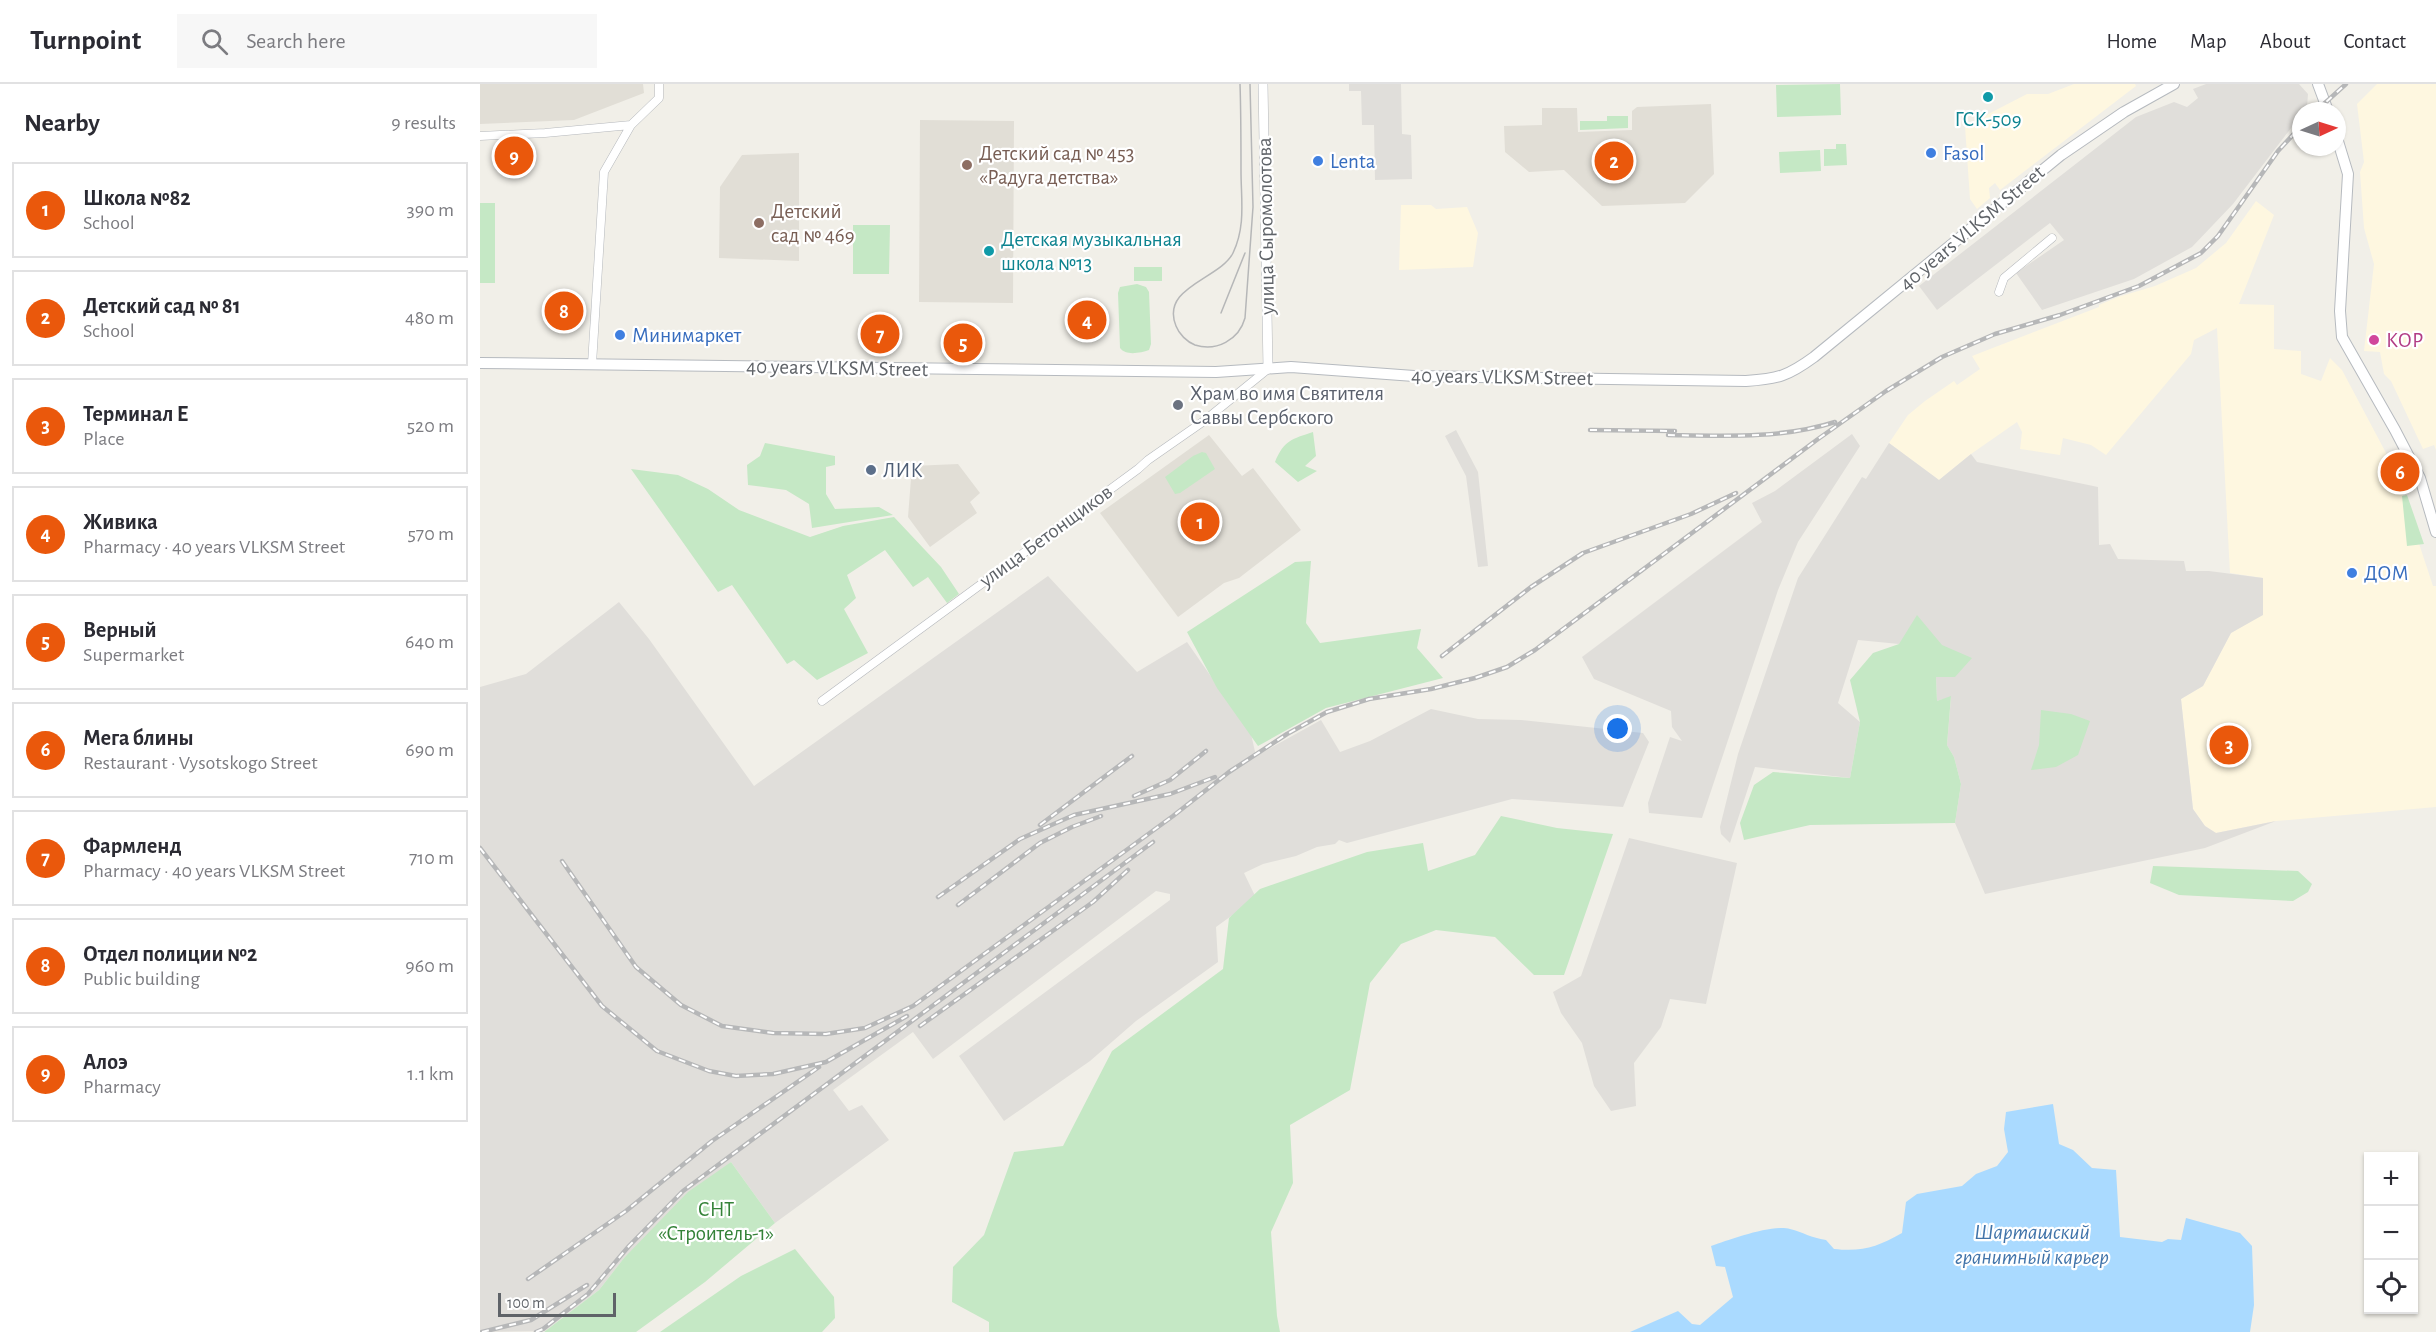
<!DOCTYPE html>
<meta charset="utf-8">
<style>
body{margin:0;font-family:"Alegreya Sans",sans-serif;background:#f7f7f7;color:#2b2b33}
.controls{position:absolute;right:18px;bottom:18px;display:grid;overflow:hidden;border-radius:0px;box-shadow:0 2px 4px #0004}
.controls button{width:54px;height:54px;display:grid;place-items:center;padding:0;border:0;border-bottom:2px solid #e1e1e2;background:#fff;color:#2b2b33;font:30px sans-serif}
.compass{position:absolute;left:1812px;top:18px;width:54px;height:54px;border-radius:50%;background:#fff;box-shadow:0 2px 4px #0004;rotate:86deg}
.scale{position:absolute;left:18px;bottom:15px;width:118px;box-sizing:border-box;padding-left:6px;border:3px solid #5f6368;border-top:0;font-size:16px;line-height:21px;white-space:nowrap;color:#5f6368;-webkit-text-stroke:4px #fff;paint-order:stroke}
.you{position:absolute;left:1138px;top:645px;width:21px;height:21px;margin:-15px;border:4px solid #fff;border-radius:50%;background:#1a73e8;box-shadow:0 0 0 9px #1a73e833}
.badge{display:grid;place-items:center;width:39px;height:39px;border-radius:50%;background:#ea580c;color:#fff;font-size:20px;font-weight:700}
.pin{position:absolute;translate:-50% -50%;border:3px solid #fff;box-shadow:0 2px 6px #0006}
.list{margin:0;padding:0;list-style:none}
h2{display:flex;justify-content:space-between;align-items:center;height:78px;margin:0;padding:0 24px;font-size:26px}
h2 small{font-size:20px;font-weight:400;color:#7c7c81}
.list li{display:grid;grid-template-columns:39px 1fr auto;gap:18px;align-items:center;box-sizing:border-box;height:96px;margin:0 12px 12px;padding:0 12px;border:2px solid #e1e1e2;border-radius:0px}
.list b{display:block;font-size:22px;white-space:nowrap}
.list p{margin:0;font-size:20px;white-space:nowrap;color:#7c7c81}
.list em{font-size:20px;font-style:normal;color:#7c7c81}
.icon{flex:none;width:33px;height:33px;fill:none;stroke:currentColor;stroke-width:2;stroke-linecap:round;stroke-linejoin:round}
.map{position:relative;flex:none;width:1956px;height:1248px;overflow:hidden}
header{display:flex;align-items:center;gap:36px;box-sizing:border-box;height:84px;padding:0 30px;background:#fff;border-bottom:2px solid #e1e1e2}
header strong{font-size:28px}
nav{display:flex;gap:33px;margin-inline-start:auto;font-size:21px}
.search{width:420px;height:54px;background:#f7f7f7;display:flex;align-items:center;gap:15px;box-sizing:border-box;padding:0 21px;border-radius:0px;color:#7c7c81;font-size:22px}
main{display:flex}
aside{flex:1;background:#fff}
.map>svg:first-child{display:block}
</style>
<header>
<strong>Turnpoint</strong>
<div class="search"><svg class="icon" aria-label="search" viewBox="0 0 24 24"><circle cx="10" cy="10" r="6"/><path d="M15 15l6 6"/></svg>Search here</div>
<nav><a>Home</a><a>Map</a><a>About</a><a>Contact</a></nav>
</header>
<main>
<aside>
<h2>Nearby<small>9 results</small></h2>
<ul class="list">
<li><span class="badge">1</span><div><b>Школа №82</b><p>School</p></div><em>390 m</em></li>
<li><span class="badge">2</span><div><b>Детский сад № 81</b><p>School</p></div><em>480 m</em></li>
<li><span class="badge">3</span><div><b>Терминал Е</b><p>Place</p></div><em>520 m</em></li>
<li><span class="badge">4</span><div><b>Живика</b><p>Pharmacy · 40 years VLKSM Street</p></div><em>570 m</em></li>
<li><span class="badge">5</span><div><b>Верный</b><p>Supermarket</p></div><em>640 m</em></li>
<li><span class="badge">6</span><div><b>Мега блины</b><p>Restaurant · Vysotskogo Street</p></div><em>690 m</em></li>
<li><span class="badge">7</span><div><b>Фармленд</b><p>Pharmacy · 40 years VLKSM Street</p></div><em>710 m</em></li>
<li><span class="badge">8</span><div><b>Отдел полиции №2</b><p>Public building</p></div><em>960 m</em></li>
<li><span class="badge">9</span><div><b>Алоэ</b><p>Pharmacy</p></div><em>1.1 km</em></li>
</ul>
</aside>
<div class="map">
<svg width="1956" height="1248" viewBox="0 0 1956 1248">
<rect width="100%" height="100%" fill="#f1efe8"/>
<path fill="#fef7e0" d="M1594,0h61l1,2 -136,104 -5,-7 -6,5 1,10 -13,11 -7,-10 -5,-73 62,-32h21z
M1897,0h59v366l-2,-5 -11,4 -32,-68 -7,-7 -4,-22 -16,-1 10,-87 -10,-36 -4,-56 4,-10 -7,-58z
M1776,117l18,14 -35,89 35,1v44l27,2v23l20,7 9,-23 12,12 52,98 39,118h3v221l-160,14 -60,12 -11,-7 -12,-17 -12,-110 22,-13 28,-53 27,-16 5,-39 -33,-5 -13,-245 -23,12 -3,14 -85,101 -15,-10 -28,-7 -3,17 -40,-6 2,-17 -5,-10 -46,32 -32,26 -50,-37 19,-28 17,-14 29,-20 3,4 23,-16 -8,-13 127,-49v-2l19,-8 37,-11 41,-18 30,-25z
M921,121h30l5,4 31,-2 11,26 -5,34 -74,3z"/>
<path fill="#e0deda" d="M869,0h52l1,50 9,1 1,44 -37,1 -1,-55h-12l-1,-34h-12z
M1726,0h93l9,10 -1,13 -6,4v4l-68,89 -41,43 -58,32 -92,31 -26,-37 48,-33 -14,-17 -113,87 -18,-24 217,-169 38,-15 13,5 11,-9 -5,-9z
M976,346l22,42 10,94 -10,1 -12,-91 -21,-40z
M1372,350l8,12 -62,96 -20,48 -76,228 -53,-5 -1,-10 22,-66 12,4 -10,-14 -1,-16 -77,-32 -12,-22 180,-135 -10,-19 23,-12z
M1409,359l50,37 32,-26 6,8 121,25 1,58 11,-1 8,15 66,2 2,10h23l54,7v37l-32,18 -28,53 -22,13 12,110 12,17 11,7 60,-12 -71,27 -220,46 -30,-71 6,-39 -7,-27 -7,-12 4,-48 -14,4 -1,-24 -37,-33 -41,-4 -20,63 22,19 -10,56 -95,-11 -25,76 -9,-9 -1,-7 18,-73 60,-176 64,-101 4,2z
M568,492l89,96 50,-30 64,92 5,22 65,-36 19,32 30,-11 61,-32 47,10 43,1 122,13 6,9 -26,65 -111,-8 -165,44 -8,-3 -4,4 -18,3 -21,9 -33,8 -19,9 12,25 -40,29 2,35 -82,59 -46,40 -86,60 -45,-65 211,-156v-6l-14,-3 -223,168 -20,-27 -80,58 16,21 13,-6 27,35 -114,83 -44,-61 -107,96 -25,32 -54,41 -65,1v-645l46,-13 93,-72 30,37 105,147z
M1149,754l108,25 -31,141 -36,-5 -9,28 -27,36 2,43 -25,5 -17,-25 -12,-43 -21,-30 -8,-21 28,-16z"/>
<path fill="#e1ded6" d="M0,0h163l1,9 -70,27 -94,4z
M1231,20l3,70 -29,29 -83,3 -38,-36 -35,2 -24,-20 -1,-26 38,-1v-17h35l1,24 54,-2v-19l5,-4z
M440,36l94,1 -1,182 -94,-1z
M319,69v108l-80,-3 1,-71 22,-32z
M729,351l33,41 11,-8 48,62 -62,48 -15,5 -46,34 -78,-104z
M478,380l22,29 -10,9 7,11 -47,34 -22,-30 4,-51z"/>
<path fill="#c5e8c5" d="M1360,0l1,31 -64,2 -1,-32z
M1127,32h21v12l-48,2v-9h27z
M1356,60h10l1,21 -23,1v-17h12z
M1340,66l1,21 -41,2 -1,-21z
M0,119h15v80h-15z
M373,141h37l-1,49h-36z
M654,183h28v14h-28z
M657,200l9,3 3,5 2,52 -2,6c-9,3 -23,6 -29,-2l-2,-55 2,-6z
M833,348l3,24 -11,10 12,5 -19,11 -23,-20c9,-22 17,-23 38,-30z
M285,359l70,13v9l-9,2v27l9,15 44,-2 14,8 -81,13 -3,-24 -23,-14 -38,-5 -1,-20 13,-9z
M722,368l4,1 9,16 -35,24 -5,1 -10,-17 28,-21z
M151,385l47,6 30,14 31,21 71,27 33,-11 51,-9 47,50 18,27 -12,9 -19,-26 -15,10 -28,-37 -38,25 9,23 -12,11 24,44 -51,27 -23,-20 -7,4 -55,-79 -14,7z
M1927,411l17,49 -17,2 -5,-50z
M831,477l-5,62 14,20 101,-14 -4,19 26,30 -117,30 -68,38 -41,-58 -30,-56 108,-70z
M1437,531l25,30 30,13 -17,19h-19l1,24 14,-5 -4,49 7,12 7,27 -6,39 -145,2 -66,15 -4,-17 14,-38 19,-13 77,6 10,-56 -10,-42 23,-27 26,-9z
M1561,626l30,4 19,7 -12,34 -22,12 -25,3 8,-25z
M1021,732l56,12 56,6 -49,141h-30l-39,-38 -59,-7 -35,14 -31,39 -20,107 -60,35 3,58 -22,49 6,84 3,16h-291v-10l-37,-20 1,-35 31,-32 30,-83 49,-6 49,-95 111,-82 6,-51 31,-29 107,-37 56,-9 5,28 47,-16z
M1673,782l145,5 14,13 -4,8 -15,9 -114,-6 -29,-12z
M251,1078l44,61 -70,59 -69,50h-92l55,-42 25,-32 64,-66z
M315,1165l39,48 1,21 -13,14h-162l81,-56z"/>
<path fill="#aadaff" d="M1573,1020l6,40 14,6 19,18 24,2 4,67 42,5 6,-3 13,1 5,-22 54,15 12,13 2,59 -4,27h-620l48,-21 14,13 8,1 33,-28 -8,-30 -9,-1 -5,-20c18,-6 61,-22 79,-17 13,3 21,9 36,11l8,9c29,3 43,-2 68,-16l4,-31 11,-8 45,-8 14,-12 21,-8 11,-14 -4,-23 2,-17z"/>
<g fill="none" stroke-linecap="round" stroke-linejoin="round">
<defs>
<path id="minor" d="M0,52l65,-3 86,-8
M1519,208l5,-14 48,-40
M112,280l12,-192 27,-47 28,-27v-14
M342,617l316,-232 10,-9 56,-39 64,-52"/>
<path id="tertiary" d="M783,0l5,285"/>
<path id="secondary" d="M1838,0l10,27
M1857,54l11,36 -8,137 2,26 53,93 25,48 16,54
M0,279l736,9 75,-5 123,9 332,5c32,-2 42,-5 68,-24l247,-202 63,-43 50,-28"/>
</defs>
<use href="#minor" stroke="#b5b8bc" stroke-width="9"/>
<use href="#tertiary" stroke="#b5b8bc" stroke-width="10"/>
<use href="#secondary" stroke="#b6babf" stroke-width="12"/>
<use href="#minor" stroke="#fff" stroke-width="8"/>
<use href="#tertiary" stroke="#fff" stroke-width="9"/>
<use href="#secondary" stroke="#fff" stroke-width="10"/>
<path stroke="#b6b7b8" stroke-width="1.5" d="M760,0c1,29 1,58 1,87 0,28 5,55 -8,82 -13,26 -73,34 -57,73 3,8 11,16 19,19 21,7 44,-5 50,-27l8,-111 -3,-123
M741,229l24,-60"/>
<defs>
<path id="rail" d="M1836,27l30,-27
M1110,346l85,1
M1188,351c55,1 114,4 167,-13
M962,572l89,-69 52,-34 108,-39 45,-21
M654,712l36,-16 36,-29
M560,741l92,-69
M0,764l122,158 55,45 52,20 27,5 37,-2 53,-12 81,-46
M82,777l74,106 45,38 41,21 51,7 53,1 39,-6 48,-22 260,-190 56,-44 58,-38 40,-22 42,-13 62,-10 44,-11 32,-11 28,-17 283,-211 68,-48 56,-34 53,-23 65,-19 79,-29 62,-33 17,-17 60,-85 23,-25
M458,813l82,-58 54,-24 96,-21 45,-17
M478,821l82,-62 32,-16 29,-11
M440,942l173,-124 35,-32
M48,1195l98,-68 86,-70 107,-74
M2,1248l49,-12 56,-35
M56,1248l7,-3 45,-35 41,-48 54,-55 470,-349"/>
</defs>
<use href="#rail" stroke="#b6b7b8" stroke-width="4.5"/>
<use href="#rail" stroke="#fff" stroke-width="2" stroke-dasharray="7" stroke-linecap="butt"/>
</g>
<g fill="#0f9aa8" stroke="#fff" stroke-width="2">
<circle cx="1508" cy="13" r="6"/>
<circle cx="509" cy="167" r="6"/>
</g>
<g fill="#3f7fe0" stroke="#fff" stroke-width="2">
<circle cx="1451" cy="69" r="6"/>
<circle cx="838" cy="77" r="6"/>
<circle cx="140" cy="251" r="6"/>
<circle cx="1872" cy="489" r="6"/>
</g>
<g fill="#8d6e63" stroke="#fff" stroke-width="2">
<circle cx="487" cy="81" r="6"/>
<circle cx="279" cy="139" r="6"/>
</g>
<circle fill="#d1479c" stroke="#fff" stroke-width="2" cx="1894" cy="256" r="6"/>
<circle fill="#6b7280" stroke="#fff" stroke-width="2" cx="698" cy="321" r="6"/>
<circle fill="#5c6f8a" stroke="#fff" stroke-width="2" cx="391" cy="386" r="6"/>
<g text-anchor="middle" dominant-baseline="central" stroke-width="4.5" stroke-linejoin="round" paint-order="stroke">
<g font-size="21" fill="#0d838f" stroke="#fff">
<text x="1508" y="35">ГСК-509</text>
<text x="521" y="155" text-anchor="start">Детская музыкальная<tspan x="521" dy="24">школа №13</tspan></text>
</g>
<g font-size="21" fill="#785e54" stroke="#fff" text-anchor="start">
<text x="499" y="69">Детский сад № 453<tspan x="499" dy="24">«Радуга детства»</tspan></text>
<text x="291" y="127">Детский<tspan x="291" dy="24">сад № 469</tspan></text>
</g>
<g font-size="21" fill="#366cbe" stroke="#fff" text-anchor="start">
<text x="1463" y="69">Fasol</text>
<text x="850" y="77">Lenta</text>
<text x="152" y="251">Минимаркет</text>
<text x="1884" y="489">ДОМ</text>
</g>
<g font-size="21" fill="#5f6368" stroke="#fff">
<text transform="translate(786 142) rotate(-91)">улица Сыромолотова</text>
<text transform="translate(1492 144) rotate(-40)">40 years VLKSM Street</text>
<text transform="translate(357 284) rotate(1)">40 years VLKSM Street</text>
<text transform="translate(1022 293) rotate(1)">40 years VLKSM Street</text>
<text transform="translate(566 452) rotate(-36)">улица Бетонщиков</text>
</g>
<g font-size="21" fill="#b23c85" stroke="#fff" text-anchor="start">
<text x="1906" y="256">КОР</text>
</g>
<g font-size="21" fill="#5b616d" stroke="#fff" text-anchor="start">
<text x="710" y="309">Храм во имя Святителя<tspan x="710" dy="24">Саввы Сербского</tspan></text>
</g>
<g font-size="21" fill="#4e5e75" stroke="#fff" text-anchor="start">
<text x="403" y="386">ЛИК</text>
</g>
<g font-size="21" fill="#348238" stroke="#fff">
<text x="236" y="1125">СНТ<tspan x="236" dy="24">«Строитель-1»</tspan></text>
</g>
<g font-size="22" font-style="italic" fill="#4174aa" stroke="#fff">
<text x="1552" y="1148">Шарташский<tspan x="1552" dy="25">гранитный карьер</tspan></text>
</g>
</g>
</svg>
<div class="controls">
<button>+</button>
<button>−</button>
<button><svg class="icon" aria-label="locate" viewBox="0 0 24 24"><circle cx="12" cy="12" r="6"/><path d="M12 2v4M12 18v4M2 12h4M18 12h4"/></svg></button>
</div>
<svg class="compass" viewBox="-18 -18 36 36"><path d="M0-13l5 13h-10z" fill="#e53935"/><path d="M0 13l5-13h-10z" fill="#7c7c81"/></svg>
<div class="scale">100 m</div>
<div class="you"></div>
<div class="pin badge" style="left:720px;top:438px">1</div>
<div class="pin badge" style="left:1134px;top:77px">2</div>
<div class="pin badge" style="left:1749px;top:661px">3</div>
<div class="pin badge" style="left:607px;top:236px">4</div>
<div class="pin badge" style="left:483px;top:259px">5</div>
<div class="pin badge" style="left:1920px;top:388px">6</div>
<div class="pin badge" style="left:400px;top:250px">7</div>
<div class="pin badge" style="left:84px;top:227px">8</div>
<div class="pin badge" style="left:34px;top:72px">9</div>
</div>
</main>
